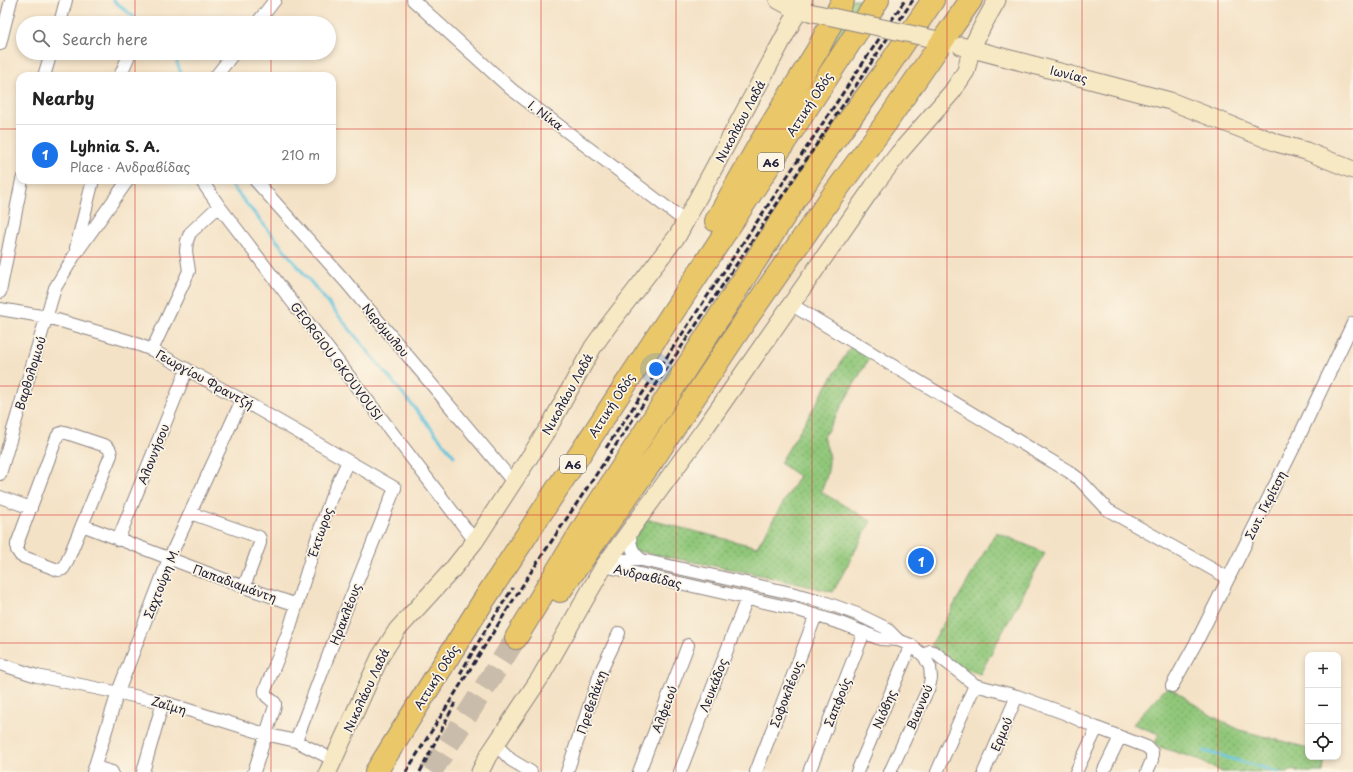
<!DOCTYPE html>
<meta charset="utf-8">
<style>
body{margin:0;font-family:"Playpen Sans",sans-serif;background:#f6f6f6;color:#222}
.controls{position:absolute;right:12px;bottom:12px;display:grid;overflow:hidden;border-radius:8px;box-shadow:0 2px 6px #0003}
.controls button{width:36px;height:36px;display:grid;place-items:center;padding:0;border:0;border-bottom:1px solid #e0e0e0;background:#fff;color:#222;font:20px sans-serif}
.you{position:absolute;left:656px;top:369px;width:14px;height:14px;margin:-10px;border:3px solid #fff;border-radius:50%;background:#1a73e8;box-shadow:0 0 0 6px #1a73e833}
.badge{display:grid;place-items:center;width:26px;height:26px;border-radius:50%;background:#1a73e8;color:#fff;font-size:13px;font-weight:700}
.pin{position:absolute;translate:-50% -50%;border:2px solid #fff;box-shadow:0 1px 4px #0006}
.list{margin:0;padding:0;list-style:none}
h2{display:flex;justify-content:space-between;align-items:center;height:52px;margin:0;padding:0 16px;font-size:17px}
h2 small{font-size:13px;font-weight:400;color:#767676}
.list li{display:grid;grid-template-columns:26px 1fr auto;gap:12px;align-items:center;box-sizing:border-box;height:60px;padding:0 16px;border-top:1px solid #e0e0e0}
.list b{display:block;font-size:15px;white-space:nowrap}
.list p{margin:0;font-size:13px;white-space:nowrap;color:#767676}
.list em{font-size:13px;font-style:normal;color:#767676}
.icon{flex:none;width:22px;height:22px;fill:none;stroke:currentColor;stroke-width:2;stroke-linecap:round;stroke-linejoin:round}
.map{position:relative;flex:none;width:1353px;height:772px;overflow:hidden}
.search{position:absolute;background:#fff;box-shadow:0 2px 6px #0003;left:16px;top:16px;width:320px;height:44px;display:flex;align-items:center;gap:10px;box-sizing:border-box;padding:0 14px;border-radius:22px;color:#767676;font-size:15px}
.panel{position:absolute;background:#fff;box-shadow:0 2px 6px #0003;left:16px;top:72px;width:320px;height:112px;border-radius:12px}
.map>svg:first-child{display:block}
</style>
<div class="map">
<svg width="1353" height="772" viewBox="0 0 1353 772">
<defs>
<pattern id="green-dots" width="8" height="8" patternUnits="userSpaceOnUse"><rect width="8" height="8" fill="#90c779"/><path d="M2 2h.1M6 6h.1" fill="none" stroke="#75a164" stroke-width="1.8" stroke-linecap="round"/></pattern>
</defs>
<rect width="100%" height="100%" fill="#fcf5e5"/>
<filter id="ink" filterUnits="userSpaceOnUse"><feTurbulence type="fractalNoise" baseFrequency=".025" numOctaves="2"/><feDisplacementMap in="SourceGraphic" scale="8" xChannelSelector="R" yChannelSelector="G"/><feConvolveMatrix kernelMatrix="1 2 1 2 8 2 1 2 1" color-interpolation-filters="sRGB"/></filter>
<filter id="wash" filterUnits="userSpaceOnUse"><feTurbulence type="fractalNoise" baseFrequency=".012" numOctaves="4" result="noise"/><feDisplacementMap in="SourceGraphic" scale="16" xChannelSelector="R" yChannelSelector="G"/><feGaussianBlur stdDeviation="0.9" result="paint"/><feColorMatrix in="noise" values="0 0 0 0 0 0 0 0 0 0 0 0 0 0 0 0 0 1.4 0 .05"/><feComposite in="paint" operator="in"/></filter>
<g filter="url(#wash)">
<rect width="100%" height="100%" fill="#f4e2c6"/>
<path fill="url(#green-dots)" stroke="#59745a" d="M850,0h13l-86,134z
M851,346l19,11 -47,81c10,20 6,34 -2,54l50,29 -38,71 -77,-18 -140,-27 22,-30 119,30 42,-71 -19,-13z
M996,532l49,21 -65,121 -20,-7 -29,-22z
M1168,686l44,30 28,14 68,18v9h17l-2,15h-22l-8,-3 -4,3h-67l-25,-13 -43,-14 5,-11 -26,-10z"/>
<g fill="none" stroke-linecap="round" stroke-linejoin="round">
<path stroke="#61c4df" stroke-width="3" d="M113,0l28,23
M170,53l6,7 6,16
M227,180l227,276
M1204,751l74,21"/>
</g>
</g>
<g filter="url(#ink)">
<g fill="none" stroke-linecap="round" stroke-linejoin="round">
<path stroke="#cabcaa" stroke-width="22" stroke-dasharray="22 11" stroke-linecap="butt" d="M431,772l85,-134"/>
<defs>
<path id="street" d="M413,0l98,89 175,133
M60,23l6,-23
M257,23l18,-23
M0,44l11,-44
M44,76l7,-23
M120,76l10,-23
M216,76l18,-23
M201,180l18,26 256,335
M255,180l91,102 168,201
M76,248l17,-68
M0,292l22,-112
M792,305l276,166 11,8 29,31 120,68
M0,309l47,8 82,24 23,9 90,50 153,88 -54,134 -45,119
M152,350l37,-79 -3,-20 1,-10 3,-8 29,-27
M64,432l42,14 4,4 1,5 -45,109 -3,5 -5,1 -37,-14 -4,-6v-6l40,-107 2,-3z
M0,474l55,-186 19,-32 54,-76
M0,497l31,11
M190,513l69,24 1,2v4l-16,44
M82,525l162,62 53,18
M631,528c-2,14 -1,24 11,32
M118,540l69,-171
M604,566l191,43 48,15 37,15 18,1 13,5 13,11 6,11 1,11 -2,9 -39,85
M604,566l19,-6h19l149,33 30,8 36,13 29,14 12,12
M924,656l6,-5 4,1 41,33 42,11 47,17 33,15 50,19 5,5v8l-5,12
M0,664l37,12 126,26 102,32 31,7 38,19
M1172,686l26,-47 96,-192 59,-124
M496,745l15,15 20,12
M95,767l17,5
M93,772l25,-80 51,-133 73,-159
M143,772l20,-70
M254,772l21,-66v-3c-5,-5 -11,-6 -10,-13l24,-60 30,-98 12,-34 17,-37
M567,772l34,-101 18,-38
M639,772l49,-127
M680,772l67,-174
M756,772l60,-157
M809,772l55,-140
M857,772l54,-127
M937,772l38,-87
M984,772l33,-76
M1076,772l21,-44
M1103,772l17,-35"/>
<path id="secondary" d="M778,0l11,6 20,6
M961,46l209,55 107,42 29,8 47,19
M328,772l52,-115 17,-27 55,-60 23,-29 74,-114 44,-80 15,-21 70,-91 126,-235
M480,772l8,-16 52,-78 64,-112 101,-138 168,-241 26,-34 53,-61 14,-21 5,-22 12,-24 14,-25"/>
<path id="highway" d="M952,27l19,-27
M716,221l43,-76 59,-96 25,-49
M560,591l93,-131 94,-142 83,-119 56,-76
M516,638l75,-123 238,-368 54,-73 50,-74
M376,772l106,-169 396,-603"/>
</defs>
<use href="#street" stroke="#8b8280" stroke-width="14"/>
<use href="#secondary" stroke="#8b8280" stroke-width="19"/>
<use href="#highway" stroke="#8b8280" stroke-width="24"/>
<use href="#street" stroke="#fff" stroke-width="12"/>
<use href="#secondary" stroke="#f7e9c3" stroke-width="17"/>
<use href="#highway" stroke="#eac769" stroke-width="22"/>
<path stroke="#22223b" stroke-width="3" stroke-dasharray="6 3" stroke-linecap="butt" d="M606,448l299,-448
M460,674l26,-45 27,-41
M406,772l123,-197 384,-575
M420,772l35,-69"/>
<defs>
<path id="secondary-bridge" d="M809,12l143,31"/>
<path id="highway-bridge" d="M886,123l66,-96"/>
</defs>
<use href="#secondary-bridge" stroke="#8b8280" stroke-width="19" stroke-linecap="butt"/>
<use href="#highway-bridge" stroke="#8b8280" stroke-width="24" stroke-linecap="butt"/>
<use href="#secondary-bridge" stroke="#f7e9c3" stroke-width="17"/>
<use href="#highway-bridge" stroke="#eac769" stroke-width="22"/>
</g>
</g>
<path fill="none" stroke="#d62828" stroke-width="1" stroke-opacity="0.55" d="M135,0v23M271,0v23M406,0v772M541,0v772M676,0v772M812,0v772M947,0v772M1082,0v772M1218,0v772M135,53v23M271,53v23M0,129h20M332,129h1021M135,180v592M271,180v592M0,257h1353M0,386h1353M0,515h1353M0,643h1353"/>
<g text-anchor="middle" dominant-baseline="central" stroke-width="3.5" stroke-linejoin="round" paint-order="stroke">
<g fill="#fcf5e5" stroke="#63616e" stroke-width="1">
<rect x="758" y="153" width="26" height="18" rx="3"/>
<rect x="560" y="455" width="26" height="18" rx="3"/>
</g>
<g font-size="11" font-weight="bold" fill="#22223b">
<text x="771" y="162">Α6</text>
<text x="573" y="464">Α6</text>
</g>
<g font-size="12" fill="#22223b" stroke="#fcf5e5">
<text transform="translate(1069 74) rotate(14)">Ιωνίας</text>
<text transform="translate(809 104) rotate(-57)">Αττική Οδός</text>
<text transform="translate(546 115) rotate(37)">Ι. Νίκα</text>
<text transform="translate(740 121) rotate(-62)">Νικολάου Λαδά</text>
<text transform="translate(386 330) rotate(50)">Νερόμυλου</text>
<text transform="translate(337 361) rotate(53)">GEORGIOU GKOUVOUSI</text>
<text transform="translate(30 373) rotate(-73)">Βαρθολομιού</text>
<text transform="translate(205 379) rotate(29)">Γεωργίου Φραντζή</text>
<text transform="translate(567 394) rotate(-61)">Νικολάου Λαδά</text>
<text transform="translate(611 405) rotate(-57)">Αττική Οδός</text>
<text transform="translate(153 454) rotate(-68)">Αλοννήσου</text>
<text transform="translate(1265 505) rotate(-63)">Σωτ. Γκρίτση</text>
<text transform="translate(320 532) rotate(-71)">Έκτωρος</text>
<text transform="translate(648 576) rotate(13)">Ανδραβίδας</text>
<text transform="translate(161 583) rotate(-68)">Σαχτούρη Μ.</text>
<text transform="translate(235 583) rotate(20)">Παπαδιαμάντη</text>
<text transform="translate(345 614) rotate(-69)">Ηρακλέους</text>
<text transform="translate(436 677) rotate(-58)">Αττική Οδός</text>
<text transform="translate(713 685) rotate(-69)">Λευκάδος</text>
<text transform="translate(366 690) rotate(-65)">Νικολάου Λαδά</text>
<text transform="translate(786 694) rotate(-69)">Σοφοκλέους</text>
<text transform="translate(591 702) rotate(-71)">Πρεβελάκη</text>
<text transform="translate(837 702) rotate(-68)">Σαπφούς</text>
<text transform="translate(169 705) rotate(16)">Ζαΐμη</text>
<text transform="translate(919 707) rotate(-67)">Βιαννού</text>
<text transform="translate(664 709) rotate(-69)">Αλφειού</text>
<text transform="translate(884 709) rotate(-67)">Νιόβης</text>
<text transform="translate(1001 734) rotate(-67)">Ερμού</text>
</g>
</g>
</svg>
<div class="controls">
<button>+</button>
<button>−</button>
<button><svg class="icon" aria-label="locate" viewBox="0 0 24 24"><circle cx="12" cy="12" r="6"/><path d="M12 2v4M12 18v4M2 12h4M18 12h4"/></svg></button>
</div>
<div class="you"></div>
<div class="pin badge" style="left:921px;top:561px">1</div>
<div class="search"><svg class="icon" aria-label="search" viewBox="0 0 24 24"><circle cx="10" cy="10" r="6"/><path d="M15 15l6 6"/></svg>Search here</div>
<section class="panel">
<h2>Nearby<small></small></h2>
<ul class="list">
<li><span class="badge">1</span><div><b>Lyhnia S. A.</b><p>Place · Ανδραβίδας</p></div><em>210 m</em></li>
</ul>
</section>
</div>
